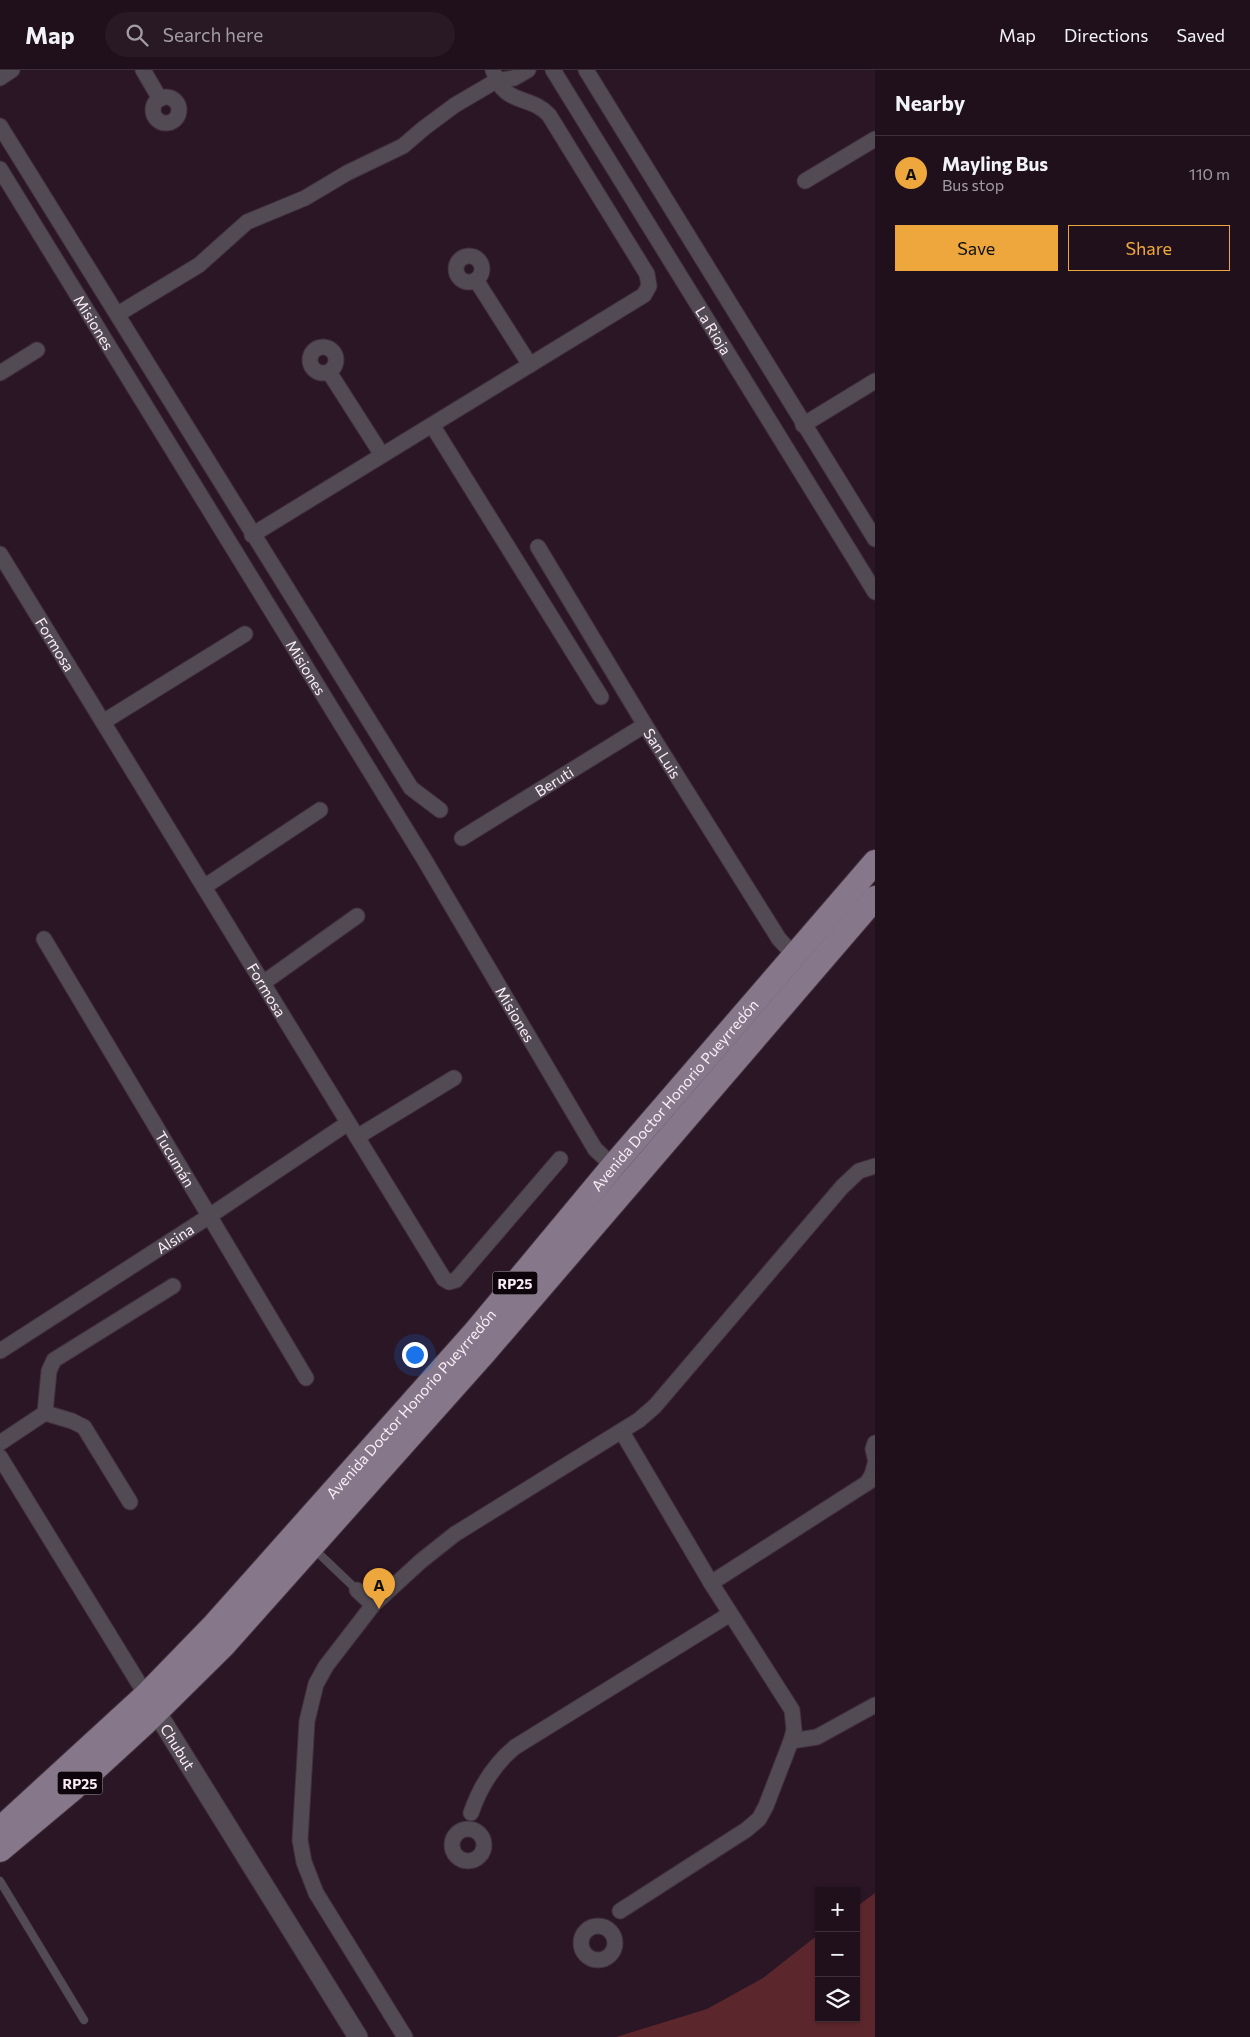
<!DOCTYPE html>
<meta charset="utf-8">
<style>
body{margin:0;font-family:Commissioner,sans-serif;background:#281925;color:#f1f3f6}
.controls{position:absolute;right:15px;bottom:15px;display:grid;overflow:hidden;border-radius:0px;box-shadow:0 1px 4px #0004}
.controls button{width:45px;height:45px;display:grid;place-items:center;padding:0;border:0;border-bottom:1px solid #3d303b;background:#20101c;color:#f1f3f6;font:25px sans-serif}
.you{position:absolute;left:414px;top:1284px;width:18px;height:18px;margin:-12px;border:4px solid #fff;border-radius:50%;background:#1a73e8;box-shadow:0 0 0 8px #1a73e833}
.badge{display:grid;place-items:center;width:32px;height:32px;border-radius:50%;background:#eea73d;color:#111;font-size:16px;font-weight:700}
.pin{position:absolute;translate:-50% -41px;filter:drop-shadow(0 1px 2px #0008)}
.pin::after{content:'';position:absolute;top:26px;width:18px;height:15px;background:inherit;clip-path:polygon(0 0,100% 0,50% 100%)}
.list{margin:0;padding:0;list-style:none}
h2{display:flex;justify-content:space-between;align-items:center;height:65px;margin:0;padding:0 20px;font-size:21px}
h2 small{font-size:16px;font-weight:400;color:#a29da3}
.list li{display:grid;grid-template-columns:32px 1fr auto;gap:15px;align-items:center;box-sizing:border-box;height:75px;padding:0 20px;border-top:1px solid #3d303b}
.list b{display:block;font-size:19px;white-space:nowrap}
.list p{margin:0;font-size:16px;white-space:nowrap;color:#a29da3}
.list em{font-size:16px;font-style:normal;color:#a29da3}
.actions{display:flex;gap:10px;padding:15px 20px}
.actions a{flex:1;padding:11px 0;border:1px solid #eea73d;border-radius:0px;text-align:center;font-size:18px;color:#eea73d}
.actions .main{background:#eea73d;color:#111}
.icon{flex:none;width:28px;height:28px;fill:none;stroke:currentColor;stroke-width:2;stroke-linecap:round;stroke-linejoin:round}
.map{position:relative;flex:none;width:875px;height:1967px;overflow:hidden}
header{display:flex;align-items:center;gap:30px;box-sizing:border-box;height:70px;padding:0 25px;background:#20101c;border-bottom:1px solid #3d303b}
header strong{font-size:24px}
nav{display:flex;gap:28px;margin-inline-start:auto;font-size:18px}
.search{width:350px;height:45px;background:#281925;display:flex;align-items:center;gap:12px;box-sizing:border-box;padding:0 18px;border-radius:28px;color:#a29da3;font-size:19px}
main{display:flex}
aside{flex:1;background:#20101c}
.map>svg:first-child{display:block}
</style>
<header>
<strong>Map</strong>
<div class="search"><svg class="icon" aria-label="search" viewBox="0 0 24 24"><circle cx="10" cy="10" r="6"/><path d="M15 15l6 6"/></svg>Search here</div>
<nav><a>Map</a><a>Directions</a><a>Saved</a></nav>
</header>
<main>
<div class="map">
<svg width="875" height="1967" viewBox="0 0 875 1967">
<rect width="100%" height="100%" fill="#2a1625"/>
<path fill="#5c272c" d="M875,1823v144h-259l91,-28 56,-31 56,-44v84h37v-111z"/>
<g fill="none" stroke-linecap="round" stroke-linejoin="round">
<defs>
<path id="service" d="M313,1478l44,42
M0,1811l84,139"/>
<g id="minor">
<path d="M143,0l17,29"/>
<path id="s1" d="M553,0l322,522"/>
<path d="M586,0l289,469"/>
<path d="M0,8l12,-8"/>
<circle cx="166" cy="40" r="13"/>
<path d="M0,56l411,662 29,22"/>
<path id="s2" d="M0,99l424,690 171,290 18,17"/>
<path d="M805,111l70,-42"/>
<circle cx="469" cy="199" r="13"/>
<path d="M476,210l54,85"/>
<path d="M118,244l81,-49 48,-43 58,-24 42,-25 56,-27 21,-18 31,-23 41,-24 18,-3 14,-8"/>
<circle cx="323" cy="290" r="13"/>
<path d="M329,302l53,83"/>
<path d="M0,303l37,-23"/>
<path d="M432,355l169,272"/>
<path d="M803,355l72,-44"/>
<path d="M252,465l392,-240 5,-9 -2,-12 -98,-159c-19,-21 -45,-8 -56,-45"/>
<path id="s3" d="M538,477l107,178 134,214 16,17"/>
<path id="s4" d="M0,484l444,725 5,3 7,-2 104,-121"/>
<path d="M103,652l142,-88"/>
<path id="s5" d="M462,768l183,-113"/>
<path d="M204,817l116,-77"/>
<path id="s6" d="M44,869l262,439"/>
<path d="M263,913l94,-67"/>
<path d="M357,1067l97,-59"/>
<path id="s7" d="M0,1281l208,-134 140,-94"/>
<path d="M45,1343l27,8 12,6 46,75"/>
<path d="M0,1373l45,-30 4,-42 5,-11 119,-74"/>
<path d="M875,1373l-2,6 2,9"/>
<path d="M0,1387l146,238"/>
<path d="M875,1394l-3,11 -5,8 8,-5"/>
<path d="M711,1513l156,-100"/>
<path d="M357,1520l16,15 48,-44 34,-27 184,-114 16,-14 187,-219 17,-16 16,-5"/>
<path d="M373,1535l-47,61 -10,18 -9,37 -7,119 4,22 12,31 89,144"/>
<path d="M791,1671l26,-4 58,-32"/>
<path d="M471,1743c9,-26 22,-48 44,-66l215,-133"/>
<circle cx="468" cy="1775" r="16"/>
<path d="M620,1841l126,-81 13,-11 7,-13 25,-65 3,-11 -2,-20 -81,-127 -89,-151"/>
<circle cx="598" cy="1873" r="17"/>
</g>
<g id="tertiary">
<path id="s8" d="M149,1630l209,337"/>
</g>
<g id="primary">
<path id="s9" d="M0,1759l146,-134 69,-71 260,-292 138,-166 262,-304"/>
<path d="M0,1780l74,-62 70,-64 79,-78 262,-294 390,-454"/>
</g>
</defs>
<use href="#service" stroke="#43303e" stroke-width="9"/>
<use href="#minor" stroke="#43303e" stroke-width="17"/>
<use href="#tertiary" stroke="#43303e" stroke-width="21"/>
<use href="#primary" stroke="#43303e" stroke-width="26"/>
<use href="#service" stroke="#524b54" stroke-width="8"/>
<use href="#minor" stroke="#524b54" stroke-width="15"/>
<use href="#tertiary" stroke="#524b54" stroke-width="19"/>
<use href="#primary" stroke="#86778a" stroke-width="24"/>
</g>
<g text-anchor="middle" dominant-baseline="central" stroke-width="4.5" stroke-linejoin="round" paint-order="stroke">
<g fill="#0d050b" stroke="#b4a7b0" stroke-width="1">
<rect x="492.5" y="1201.5" width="45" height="23" rx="4"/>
<rect x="57.5" y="1701.5" width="45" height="23" rx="4"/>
</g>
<g font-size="14" font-weight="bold" fill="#fbecf6">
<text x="515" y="1213">RP25</text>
<text x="80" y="1713">RP25</text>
</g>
<g font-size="15" fill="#fbecf6" stroke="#0d050b">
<text stroke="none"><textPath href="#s2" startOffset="180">Misiones</textPath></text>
<text stroke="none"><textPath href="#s1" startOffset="306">La Rioja</textPath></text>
<text stroke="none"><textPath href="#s4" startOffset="106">Formosa</textPath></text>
<text stroke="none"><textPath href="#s2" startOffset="585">Misiones</textPath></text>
<text stroke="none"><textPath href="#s3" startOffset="241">San Luis</textPath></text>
<text stroke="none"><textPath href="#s5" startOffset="108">Beruti</textPath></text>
<text stroke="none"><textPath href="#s4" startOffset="511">Formosa</textPath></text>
<text stroke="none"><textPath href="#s2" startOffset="990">Misiones</textPath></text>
<text stroke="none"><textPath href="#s9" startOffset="998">Avenida Doctor Honorio Pueyrredón</textPath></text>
<text stroke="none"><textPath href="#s6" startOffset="256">Tucumán</textPath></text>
<text stroke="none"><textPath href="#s7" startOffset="208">Alsina</textPath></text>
<text stroke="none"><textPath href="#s9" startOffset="592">Avenida Doctor Honorio Pueyrredón</textPath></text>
<text stroke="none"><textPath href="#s8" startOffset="55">Chubut</textPath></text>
</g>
</g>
</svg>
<div class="controls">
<button>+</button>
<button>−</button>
<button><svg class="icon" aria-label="layers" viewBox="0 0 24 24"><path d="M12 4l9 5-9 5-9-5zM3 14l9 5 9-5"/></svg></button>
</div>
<div class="you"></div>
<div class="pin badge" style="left:379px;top:1539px">A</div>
</div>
<aside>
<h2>Nearby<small></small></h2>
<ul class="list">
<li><span class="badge">A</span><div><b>Mayling Bus</b><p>Bus stop</p></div><em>110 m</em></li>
</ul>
<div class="actions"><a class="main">Save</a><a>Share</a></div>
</aside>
</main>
